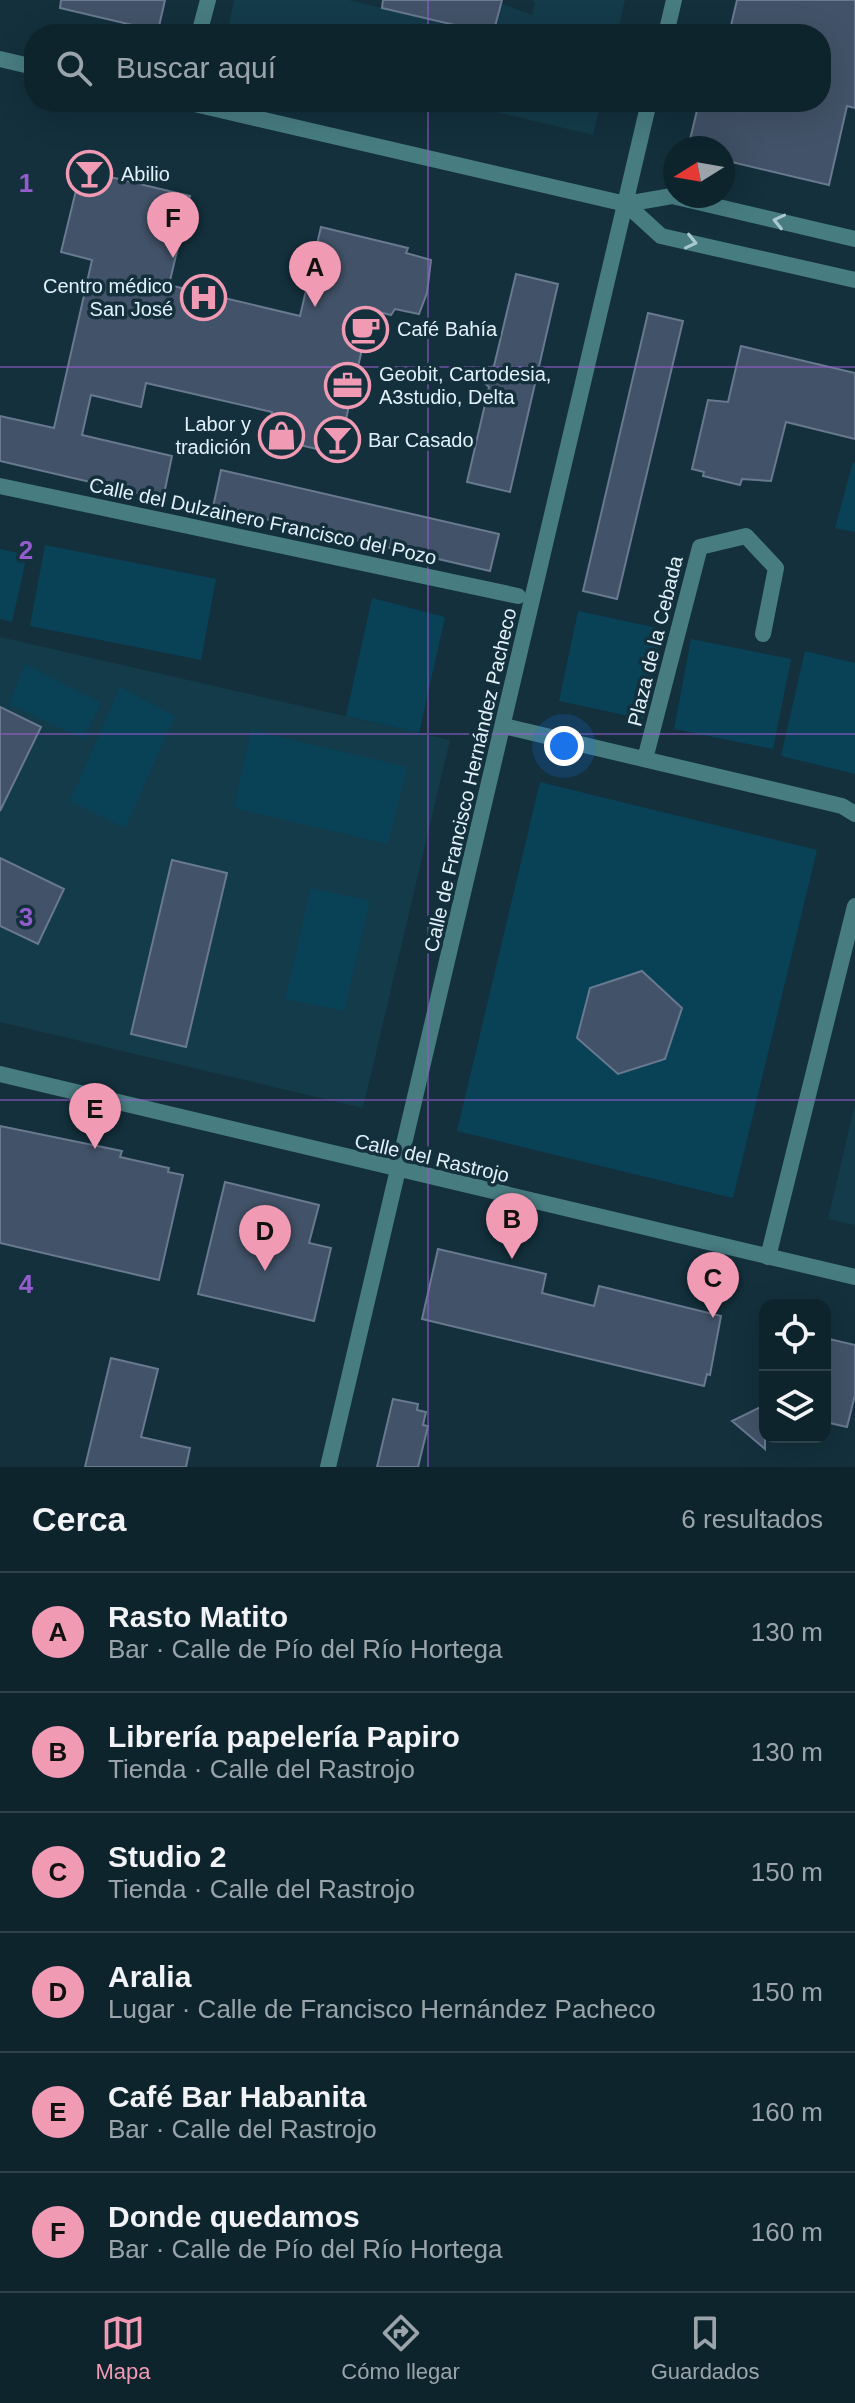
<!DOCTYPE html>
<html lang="es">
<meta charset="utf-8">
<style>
body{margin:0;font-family:Helvetica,sans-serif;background:#172c35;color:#f1f3f6}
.controls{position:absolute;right:24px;bottom:24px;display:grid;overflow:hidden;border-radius:16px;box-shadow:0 8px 32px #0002}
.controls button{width:72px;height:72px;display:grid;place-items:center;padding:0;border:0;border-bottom:2px solid #2e4149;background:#0e242d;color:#f1f3f6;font:40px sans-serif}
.compass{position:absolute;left:663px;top:136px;width:72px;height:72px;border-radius:50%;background:#0e242d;box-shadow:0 8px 32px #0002;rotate:259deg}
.you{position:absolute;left:564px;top:746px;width:28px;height:28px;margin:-20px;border:6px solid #fff;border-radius:50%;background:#1a73e8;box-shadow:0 0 0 12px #1a73e833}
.badge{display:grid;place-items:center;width:52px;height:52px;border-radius:50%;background:#f19ab3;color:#111;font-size:26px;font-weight:700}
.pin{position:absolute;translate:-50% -66px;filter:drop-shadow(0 2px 4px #0008)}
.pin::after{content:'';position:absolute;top:42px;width:28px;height:24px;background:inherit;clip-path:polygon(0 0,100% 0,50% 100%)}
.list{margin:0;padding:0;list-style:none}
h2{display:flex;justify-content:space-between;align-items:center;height:104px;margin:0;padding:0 32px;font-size:34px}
h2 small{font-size:26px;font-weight:400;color:#9ba4aa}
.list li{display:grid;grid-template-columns:52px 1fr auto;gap:24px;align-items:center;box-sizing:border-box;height:120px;padding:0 32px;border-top:2px solid #2e4149}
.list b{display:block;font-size:30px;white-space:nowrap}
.list p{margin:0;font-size:26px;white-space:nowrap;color:#9ba4aa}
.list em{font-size:26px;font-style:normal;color:#9ba4aa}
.icon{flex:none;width:44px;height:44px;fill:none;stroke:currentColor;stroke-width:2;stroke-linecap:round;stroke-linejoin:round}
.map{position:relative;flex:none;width:855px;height:1467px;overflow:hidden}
.search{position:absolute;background:#0e242d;box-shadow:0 8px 32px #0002;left:24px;right:24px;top:24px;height:88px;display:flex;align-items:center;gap:20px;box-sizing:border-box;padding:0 28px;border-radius:32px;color:#9ba4aa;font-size:30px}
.sheet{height:824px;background:#0e242d}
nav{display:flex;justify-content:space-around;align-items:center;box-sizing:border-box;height:112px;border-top:2px solid #2e4149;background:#0e242d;font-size:22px;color:#9ba4aa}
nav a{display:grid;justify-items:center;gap:4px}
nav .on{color:#f19ab3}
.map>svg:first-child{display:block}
</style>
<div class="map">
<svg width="855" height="1467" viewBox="0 0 855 1467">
<rect width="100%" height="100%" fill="#13303c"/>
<path fill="#143b4a" d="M234,0h115l141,34h-263z
M531,0h94l-8,34h-124l8,-31 31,12 3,-12z
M454,102h147l-8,33z
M0,637l450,103 -87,368 -363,-86z
M855,1104v121l-27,-6z"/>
<path fill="#094257" d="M853,462l2,1v69l-20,-4z
M45,545l171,34 -15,81 -171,-34z
M0,549l27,6 -15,67 -12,-3z
M372,598l73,19 -26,116 -73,-17z
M578,611l84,18 -19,90 -84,-18z
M691,639l100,20 -18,90 -99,-20z
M805,651l50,12v111l-74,-18z
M25,664l76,39 -18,36 -74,-35z
M120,687l55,29 -50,112 -55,-27z
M251,730l156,37 -19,77 -154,-36z
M540,782l277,68 -84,348 -276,-67z
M311,888l59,13 -26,110 -59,-12z"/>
<path fill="#425268" stroke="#687990" stroke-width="2" d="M61,0h104l-7,31 -98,-23z
M383,0h119l-9,34 -111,-26z
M737,0h118v108l-8,-2 -18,79 -106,-25v-12h-35l11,-46h122v-68h-92z
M81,170l109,26 -21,89 131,31 21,-89 87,21 -2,5 25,7 -4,33 -8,21 -24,-5 -4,6 -20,-5 -33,144 -72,-17 6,-25 -126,-29 -5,24 -50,-12 -9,40 90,21 -9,43 -163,-38v-45l54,12 38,-168 -31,-8z
M516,274l42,10 -48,208 -43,-10 22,-95 -15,-13 20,-8z
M648,313l35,8 -66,278 -34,-8z
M741,346l114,27v66l-69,-17 -15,59 -29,-2 -2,6 -37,-9 1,-4 -12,-3 16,-69 20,2z
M221,470l278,64 -9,37 -277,-64z
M0,707l41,20 -41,84z
M0,858l64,31 -26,55 -38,-18z
M172,860l55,13 -41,174 -55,-13z
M642,971l40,37 -17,51 -47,15 -41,-36 13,-50z
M0,1126l122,25 -2,6 49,11 -1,4 15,3 -24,105 -159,-37z
M225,1182l94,23 -10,38 22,5 -17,73 -116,-27z
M438,1249l108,25 -4,19 52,13 5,-20 122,30 -11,59 -3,-1 -3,12 -282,-67z
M825,1338l30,7v50l-8,32 -22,-5z
M111,1358l47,11 -17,68 49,11 -4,19h-101z
M393,1399l25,5 -1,6 9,2 -3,13 5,1 -10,41h-41z
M765,1405v44l-33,-28z"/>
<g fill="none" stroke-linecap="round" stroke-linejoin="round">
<path stroke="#477c81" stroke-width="16" d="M0,486l518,110"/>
<path stroke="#477c81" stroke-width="16" d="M199,34l9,-34
M666,34l8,-34
M0,59l34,8
M186,102l440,102 46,-8 183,43
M626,204l35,32 194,44
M504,726l338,80 13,8
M645,759l55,-212 46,-11 30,32 -13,66
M0,1074l855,203
M768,1257l87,-351
M328,1467l321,-1365"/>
</g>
<defs><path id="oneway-chevron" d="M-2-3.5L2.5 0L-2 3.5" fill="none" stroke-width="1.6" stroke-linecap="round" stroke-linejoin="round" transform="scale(2)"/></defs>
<g stroke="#abc8cf">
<use href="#oneway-chevron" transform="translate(779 221) rotate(-167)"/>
<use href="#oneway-chevron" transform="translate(691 242) rotate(13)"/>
</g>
<path fill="none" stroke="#945dce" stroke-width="2" stroke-opacity="0.55" d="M428,0v34M428,102v1365M0,367h855M0,734h855M0,1100h855"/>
<defs>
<symbol id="bar-ring" viewBox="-11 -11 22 22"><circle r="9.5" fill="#13303c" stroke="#f19ab3" stroke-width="1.5"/><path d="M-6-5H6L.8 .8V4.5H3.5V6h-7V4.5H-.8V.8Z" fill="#f19ab3"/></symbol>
<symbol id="hospital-ring" viewBox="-11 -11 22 22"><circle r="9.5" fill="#13303c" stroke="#f19ab3" stroke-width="1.5"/><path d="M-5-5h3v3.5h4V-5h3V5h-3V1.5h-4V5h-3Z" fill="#f19ab3"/></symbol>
<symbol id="cafe-ring" viewBox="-11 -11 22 22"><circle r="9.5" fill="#13303c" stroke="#f19ab3" stroke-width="1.5"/><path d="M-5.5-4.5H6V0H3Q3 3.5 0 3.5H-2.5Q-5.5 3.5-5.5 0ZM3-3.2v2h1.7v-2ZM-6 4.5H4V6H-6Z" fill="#f19ab3"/></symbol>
<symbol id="office-ring" viewBox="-11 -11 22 22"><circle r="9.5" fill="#13303c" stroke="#f19ab3" stroke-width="1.5"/><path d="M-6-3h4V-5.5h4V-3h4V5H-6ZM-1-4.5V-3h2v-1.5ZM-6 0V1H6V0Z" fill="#f19ab3"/></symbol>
<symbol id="shop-ring" viewBox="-11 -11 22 22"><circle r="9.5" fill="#13303c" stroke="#f19ab3" stroke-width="1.5"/><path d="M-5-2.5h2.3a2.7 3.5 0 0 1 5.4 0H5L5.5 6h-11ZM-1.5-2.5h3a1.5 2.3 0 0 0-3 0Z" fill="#f19ab3"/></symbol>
</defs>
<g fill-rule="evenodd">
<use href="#bar-ring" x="64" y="148" width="51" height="51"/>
<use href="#hospital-ring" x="178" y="272" width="51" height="51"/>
<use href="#cafe-ring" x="340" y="304" width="51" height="51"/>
<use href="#office-ring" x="322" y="360" width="51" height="51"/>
<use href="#shop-ring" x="256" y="410" width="51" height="51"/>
<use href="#bar-ring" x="312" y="414" width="51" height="51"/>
</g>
<g text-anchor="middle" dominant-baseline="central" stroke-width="7" stroke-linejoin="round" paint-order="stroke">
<g font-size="20" fill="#e1f1f9" stroke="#13303c" text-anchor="start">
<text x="121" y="174">Abilio</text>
<text x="173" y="286" text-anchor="end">Centro médico<tspan x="173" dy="23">San José</tspan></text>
<text x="397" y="329">Café Bahía</text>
<text x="379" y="374">Geobit, Cartodesia,<tspan x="379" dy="23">A3studio, Delta</tspan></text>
<text x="251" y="424" text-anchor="end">Labor y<tspan x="251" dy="23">tradición</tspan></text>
<text x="368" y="440">Bar Casado</text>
</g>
<g font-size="20" fill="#e1f1f9" stroke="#13303c">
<text transform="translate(263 521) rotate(12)">Calle del Dulzainero Francisco del Pozo</text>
<text transform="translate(655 641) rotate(-76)">Plaza de la Cebada</text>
<text transform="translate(470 780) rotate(-77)">Calle de Francisco Hernández Pacheco</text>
<text transform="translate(432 1158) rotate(13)">Calle del Rastrojo</text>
</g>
</g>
<g font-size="26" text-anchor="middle" font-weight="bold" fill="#945dce" stroke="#13303c" stroke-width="7" stroke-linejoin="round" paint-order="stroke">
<text x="26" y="192">1</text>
<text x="26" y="559">2</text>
<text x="26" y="926">3</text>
<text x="26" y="1293">4</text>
</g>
</svg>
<div class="controls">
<button><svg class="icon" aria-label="locate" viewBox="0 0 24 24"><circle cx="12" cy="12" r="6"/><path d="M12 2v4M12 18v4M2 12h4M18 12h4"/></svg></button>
<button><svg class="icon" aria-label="layers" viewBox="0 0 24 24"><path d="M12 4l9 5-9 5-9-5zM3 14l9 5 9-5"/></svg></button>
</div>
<svg class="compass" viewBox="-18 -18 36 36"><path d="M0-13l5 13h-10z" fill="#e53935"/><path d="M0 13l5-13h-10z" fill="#9ba4aa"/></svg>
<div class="you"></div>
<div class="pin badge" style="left:315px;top:307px">A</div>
<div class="pin badge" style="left:512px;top:1259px">B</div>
<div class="pin badge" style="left:713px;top:1318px">C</div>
<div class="pin badge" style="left:265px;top:1271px">D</div>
<div class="pin badge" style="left:95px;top:1149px">E</div>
<div class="pin badge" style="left:173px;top:258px">F</div>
<div class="search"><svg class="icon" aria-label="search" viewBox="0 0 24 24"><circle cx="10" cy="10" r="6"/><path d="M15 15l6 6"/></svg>Buscar aquí</div>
</div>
<section class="sheet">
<h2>Cerca<small>6 resultados</small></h2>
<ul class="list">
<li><span class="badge">A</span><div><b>Rasto Matito</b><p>Bar · Calle de Pío del Río Hortega</p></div><em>130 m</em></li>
<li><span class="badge">B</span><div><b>Librería papelería Papiro</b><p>Tienda · Calle del Rastrojo</p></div><em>130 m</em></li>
<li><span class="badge">C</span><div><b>Studio 2</b><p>Tienda · Calle del Rastrojo</p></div><em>150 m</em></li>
<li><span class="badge">D</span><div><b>Aralia</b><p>Lugar · Calle de Francisco Hernández Pacheco</p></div><em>150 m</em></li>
<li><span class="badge">E</span><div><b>Café Bar Habanita</b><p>Bar · Calle del Rastrojo</p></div><em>160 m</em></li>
<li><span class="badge">F</span><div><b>Donde quedamos</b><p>Bar · Calle de Pío del Río Hortega</p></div><em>160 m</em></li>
</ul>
</section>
<nav>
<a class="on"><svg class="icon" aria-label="map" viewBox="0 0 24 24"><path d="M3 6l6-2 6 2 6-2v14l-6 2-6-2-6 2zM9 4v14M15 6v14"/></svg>Mapa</a>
<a><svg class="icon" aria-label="directions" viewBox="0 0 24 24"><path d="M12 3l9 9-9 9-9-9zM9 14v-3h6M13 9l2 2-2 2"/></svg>Cómo llegar</a>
<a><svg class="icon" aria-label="saved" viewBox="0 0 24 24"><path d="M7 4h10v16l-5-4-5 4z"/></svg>Guardados</a>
</nav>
